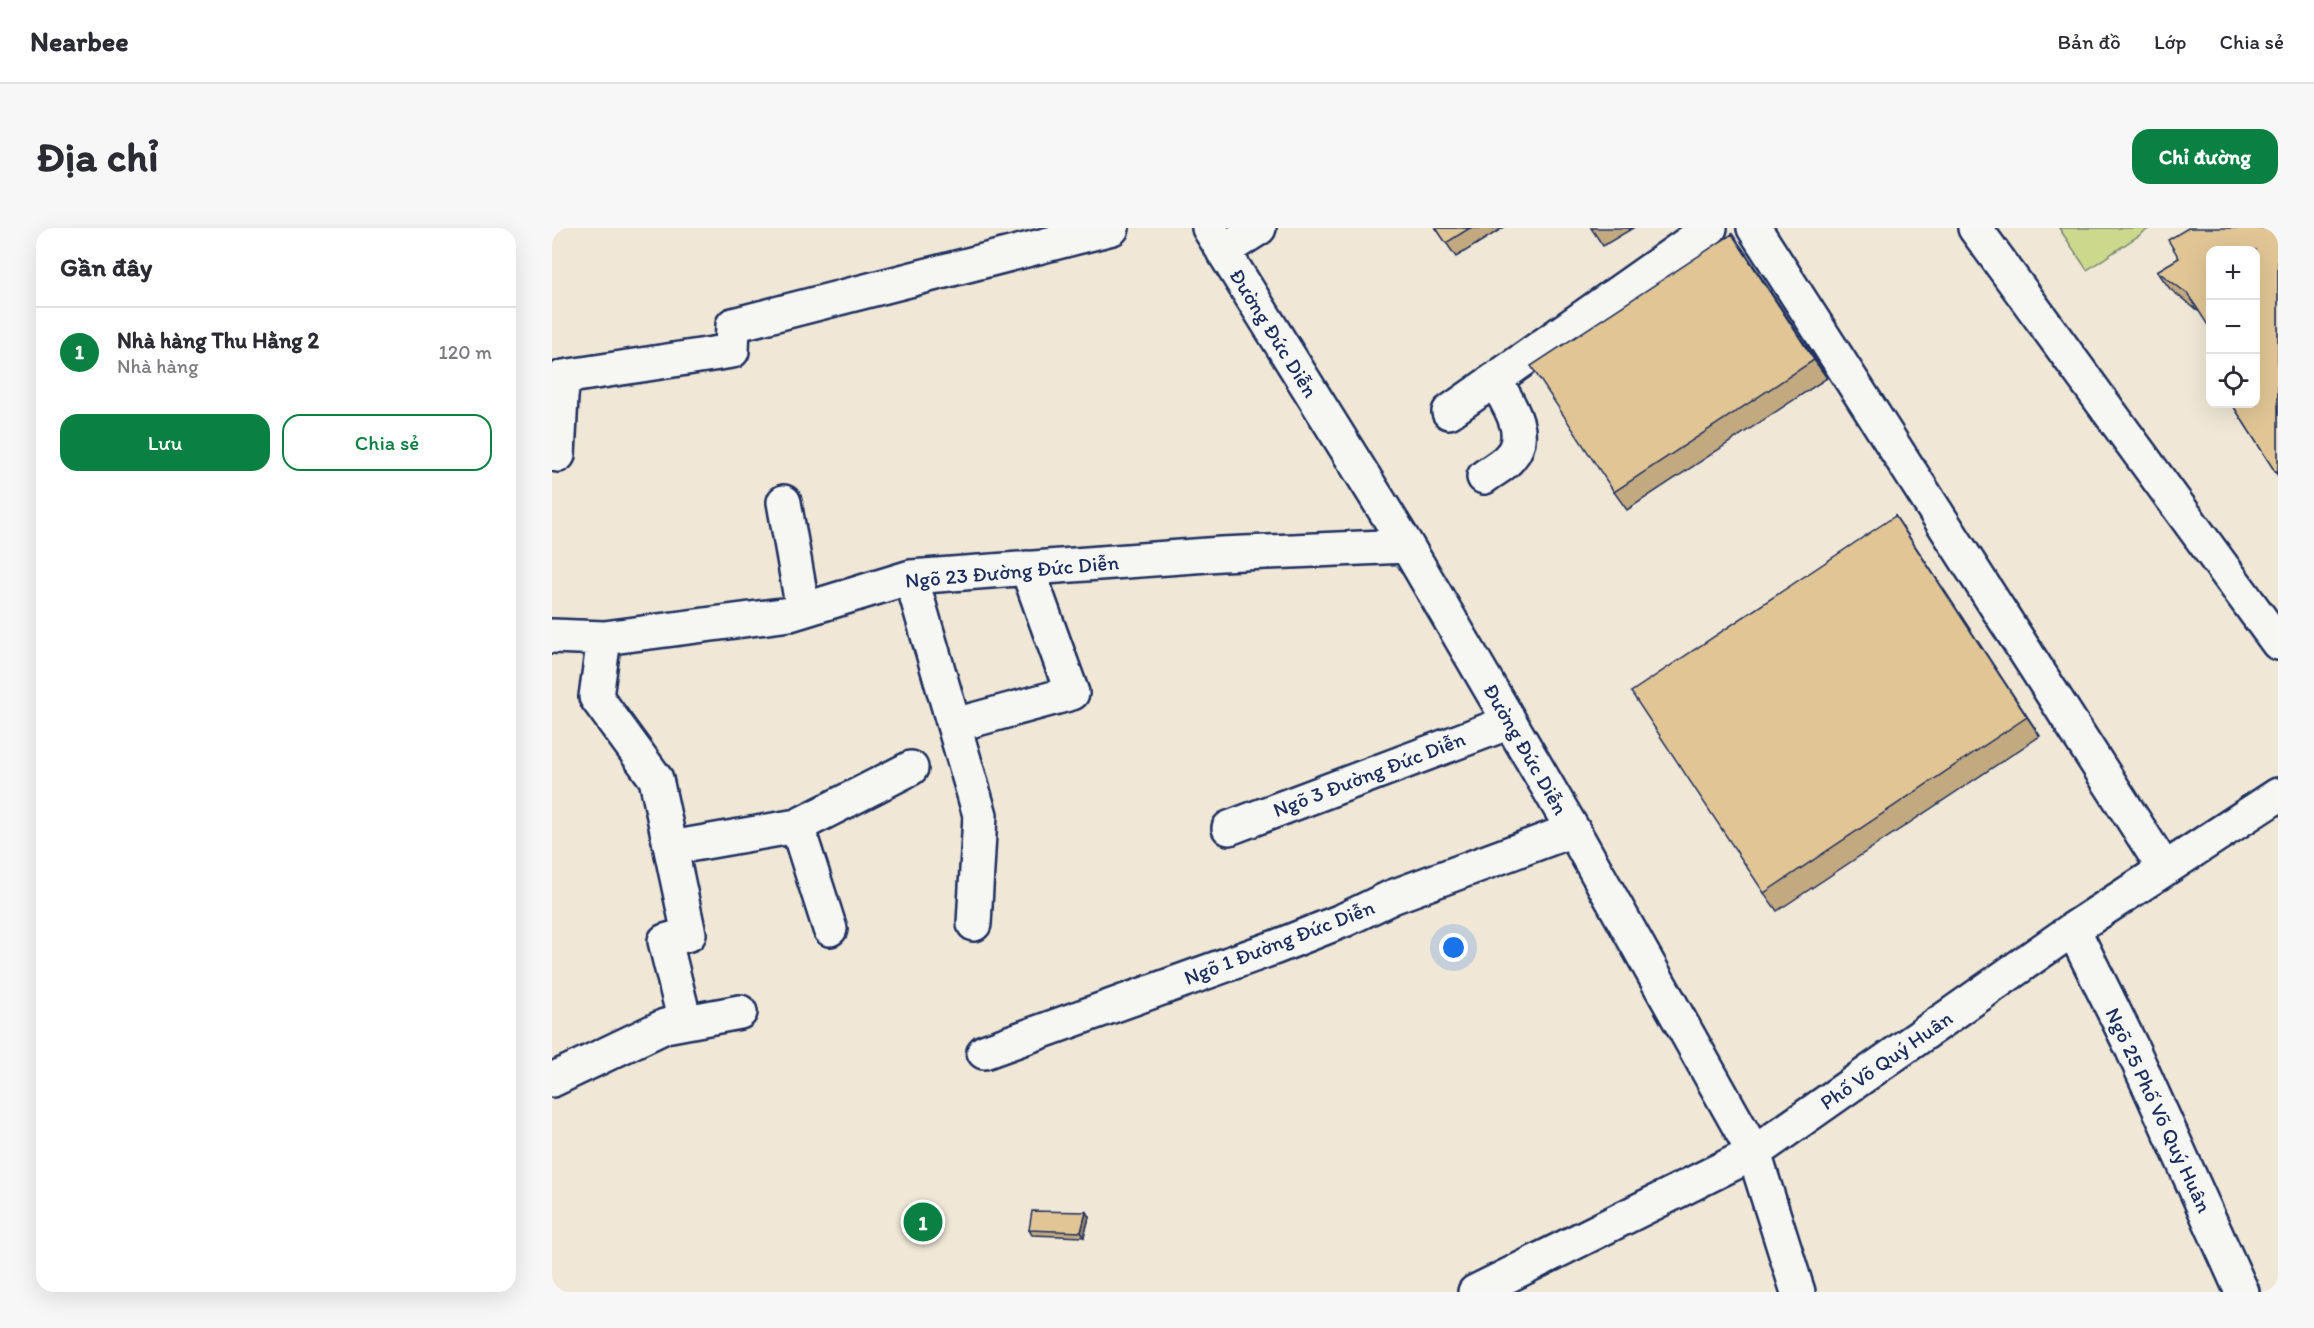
<!DOCTYPE html>
<html lang="vi">
<meta charset="utf-8">
<style>
body{margin:0;font-family:Itim,sans-serif;background:#f7f7f7;color:#2b2b33}
.controls{position:absolute;right:18px;top:18px;display:grid;overflow:hidden;border-radius:12px;box-shadow:0 6px 24px #0002}
.controls button{width:54px;height:54px;display:grid;place-items:center;padding:0;border:0;border-bottom:2px solid #e1e1e2;background:#fff;color:#2b2b33;font:30px sans-serif}
.you{position:absolute;left:902px;top:720px;width:21px;height:21px;margin:-15px;border:4px solid #fff;border-radius:50%;background:#1a73e8;box-shadow:0 0 0 9px #1a73e833}
.badge{display:grid;place-items:center;width:39px;height:39px;border-radius:50%;background:#0b8043;color:#fff;font-size:20px;font-weight:700}
.pin{position:absolute;translate:-50% -50%;border:3px solid #fff;box-shadow:0 2px 6px #0006}
.list{margin:0;padding:0;list-style:none}
h2{display:flex;justify-content:space-between;align-items:center;height:78px;margin:0;padding:0 24px;font-size:26px}
h2 small{font-size:20px;font-weight:400;color:#7c7c81}
.list li{display:grid;grid-template-columns:39px 1fr auto;gap:18px;align-items:center;box-sizing:border-box;height:90px;padding:0 24px;border-top:2px solid #e1e1e2}
.list b{display:block;font-size:22px;white-space:nowrap}
.list p{margin:0;font-size:20px;white-space:nowrap;color:#7c7c81}
.list em{font-size:20px;font-style:normal;color:#7c7c81}
.actions{display:flex;gap:12px;padding:18px 24px}
.actions a{flex:1;padding:14px 0;border:2px solid #0b8043;border-radius:18px;text-align:center;font-size:21px;color:#0b8043}
.actions .main{background:#0b8043;color:#fff}
.icon{flex:none;width:33px;height:33px;fill:none;stroke:currentColor;stroke-width:2;stroke-linecap:round;stroke-linejoin:round}
.map{position:relative;flex:none;width:1726px;height:1064px;overflow:hidden;border-radius:18px}
header{display:flex;align-items:center;gap:36px;box-sizing:border-box;height:84px;padding:0 30px;background:#fff;border-bottom:2px solid #e1e1e2}
header strong{font-size:28px}
nav{display:flex;gap:33px;margin-inline-start:auto;font-size:21px}
.intro{display:flex;align-items:center;justify-content:space-between;box-sizing:border-box;height:144px;padding:0 36px}
h1{margin:0;font-size:42px}
.button{padding:15px 27px;border-radius:18px;background:#0b8043;color:#fff;font-size:21px;font-weight:700}
main{display:flex;gap:36px;padding:0 36px}
aside{flex:1;background:#fff;border-radius:18px;box-shadow:0 6px 24px #0002}
.map>svg:first-child{display:block}
</style>
<header>
<strong>Nearbee</strong>
<nav><a>Bản đồ</a><a>Lớp</a><a>Chia sẻ</a></nav>
</header>
<div class="intro"><h1>Địa chỉ</h1><a class="button">Chỉ đường</a></div>
<main>
<aside>
<h2>Gần đây<small></small></h2>
<ul class="list">
<li><span class="badge">1</span><div><b>Nhà hàng Thu Hằng 2</b><p>Nhà hàng</p></div><em>120 m</em></li>
</ul>
<div class="actions"><a class="main">Lưu</a><a>Chia sẻ</a></div>
</aside>
<div class="map">
<svg width="1726" height="1064" viewBox="0 0 1726 1064">
<rect width="100%" height="100%" fill="#f0e7d6"/>
<filter id="ink" filterUnits="userSpaceOnUse"><feTurbulence type="fractalNoise" baseFrequency=".0167" numOctaves="2"/><feDisplacementMap in="SourceGraphic" scale="12" xChannelSelector="R" yChannelSelector="G"/><feConvolveMatrix kernelMatrix="1 2 1 2 8 2 1 2 1" color-interpolation-filters="sRGB"/></filter>
<g filter="url(#ink)">
<path fill="#ccd98c" stroke="#748475" stroke-width="1.5" d="M1507,0h91l-63,42z"/>
<g fill="none" stroke-linecap="round" stroke-linejoin="round">
<defs>
<path id="minor" d="M657,0l198,318 166,284 181,323 44,139
M1202,0l410,640
M1423,0l303,415
M671,23l36,-23
M0,170l9,-1 2,-20 169,-26 1,-26 379,-97
M897,184l261,-184
M6,227l3,-58
M932,249c8,-6 20,-12 26,-20 21,-23 -3,-55 -15,-77
M232,274l19,108
M359,349l69,238 -6,109
M0,408l52,2 186,-24 121,-37 310,-23 186,-8
M52,410l-8,59 60,82 33,155 -24,7 20,81
M403,497l117,-32 -45,-125
M245,598l33,103
M677,600l281,-106
M119,620l126,-22 114,-58
M1521,701l58,117 111,246
M432,824l292,-105 68,-27 48,-23 181,-67
M0,852l113,-54 75,-14
M923,1064l279,-139 319,-224 205,-134"/>
</defs>
<use href="#minor" stroke="#1b2f5e" stroke-width="38"/>
<use href="#minor" stroke="#f6f6f2" stroke-width="33"/>
</g>
<path fill="#c2a980" stroke="#1b2f5e" stroke-width="1.5" d="M884,0h67l-47,29z
M1039,0h42l-30,18z
M1726,0v248l-46,-72 24,-154 -58,61 -28,-22 -13,-18 22,-13z
M1180,6l95,144 -200,132 -13,-18z
M1343,288l145,220 -263,175 -13,-18z
M534,984l3,5 -5,20 -52,-2 -3,-5z"/>
<path fill="#9e8a68" stroke="#1b2f5e" stroke-width="1.5" d="M1180,6l13,18 82,126 -13,-18z
M1343,288l13,19 132,201 -13,-19z
M534,984l3,5 -5,20 -3,-5z"/>
<path fill="#e1c595" stroke="#1b2f5e" stroke-width="1.5" d="M884,0h34l-24,15z
M1636,0h90v243l-2,2 -44,-69h24v-154h-45v80l-23,-36 -31,-23 22,-13 -11,-18z
M1180,6l82,126 -200,132 -83,-126z
M1659,133v9l-5,-7z
M1343,288l132,201 -263,176 -133,-201z
M480,983l54,1 -5,20 -52,-2z"/>
</g>
<g text-anchor="middle" dominant-baseline="central" stroke-width="4.5" stroke-linejoin="round" paint-order="stroke">
<g font-size="21" fill="#1b2f5e" stroke="#f6f6f2">
<text transform="translate(722 105) rotate(58)">Đường Đức Diễn</text>
<text transform="translate(460 343) rotate(-5)">Ngõ 23 Đường Đức Diễn</text>
<text transform="translate(974 521) rotate(60)">Đường Đức Diễn</text>
<text transform="translate(817 546) rotate(-21)">Ngõ 3 Đường Đức Diễn</text>
<text transform="translate(727 714) rotate(-21)">Ngõ 1 Đường Đức Diễn</text>
<text transform="translate(1334 832) rotate(-35)">Phố Võ Quý Huân</text>
<text transform="translate(1607 882) rotate(65)">Ngõ 25 Phố Võ Quý Huân</text>
</g>
</g>
</svg>
<div class="controls">
<button>+</button>
<button>−</button>
<button><svg class="icon" aria-label="locate" viewBox="0 0 24 24"><circle cx="12" cy="12" r="6"/><path d="M12 2v4M12 18v4M2 12h4M18 12h4"/></svg></button>
</div>
<div class="you"></div>
<div class="pin badge" style="left:371px;top:994px">1</div>
</div>
</main>
